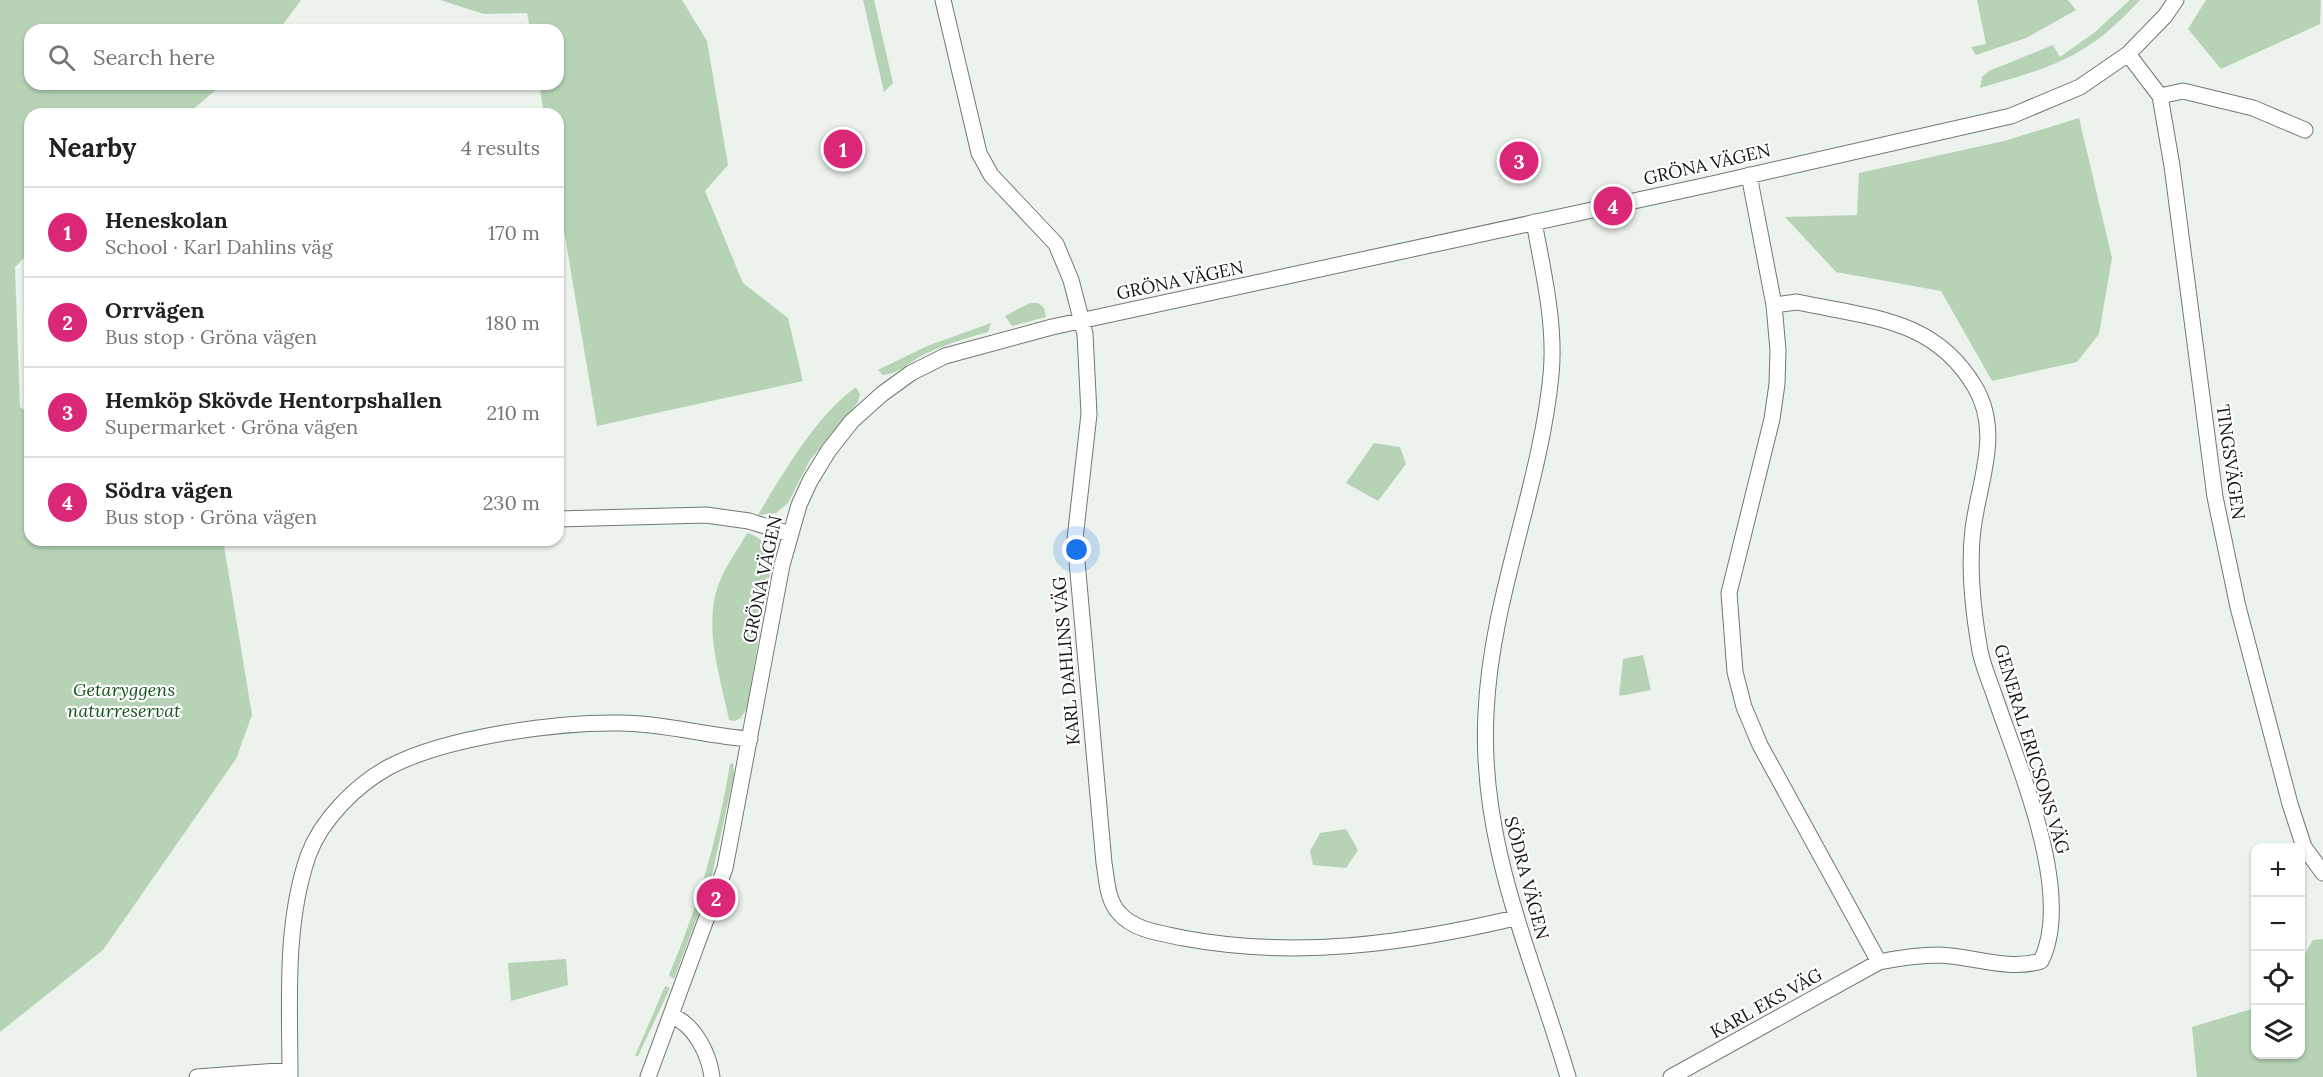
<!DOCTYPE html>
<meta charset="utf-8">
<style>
body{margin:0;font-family:Lora,serif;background:#f6f6f6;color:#222}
.controls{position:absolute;right:18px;bottom:18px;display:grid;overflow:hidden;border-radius:12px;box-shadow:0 2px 4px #0004}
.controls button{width:54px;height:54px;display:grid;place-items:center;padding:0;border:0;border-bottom:2px solid #e0e0e0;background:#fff;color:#222;font:30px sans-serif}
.you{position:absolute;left:1077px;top:550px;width:21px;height:21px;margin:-15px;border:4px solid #fff;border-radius:50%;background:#1a73e8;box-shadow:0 0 0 9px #1a73e833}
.badge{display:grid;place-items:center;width:39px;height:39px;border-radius:50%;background:#db2777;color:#fff;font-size:20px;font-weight:700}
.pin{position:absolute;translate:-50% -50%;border:3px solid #fff;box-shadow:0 2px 6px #0006}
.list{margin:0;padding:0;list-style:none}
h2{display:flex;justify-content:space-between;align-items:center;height:78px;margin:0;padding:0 24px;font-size:26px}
h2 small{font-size:20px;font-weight:400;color:#767676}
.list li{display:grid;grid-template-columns:39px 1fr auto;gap:18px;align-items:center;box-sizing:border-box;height:90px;padding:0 24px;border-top:2px solid #e0e0e0}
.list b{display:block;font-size:22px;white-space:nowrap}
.list p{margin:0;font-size:20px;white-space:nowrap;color:#767676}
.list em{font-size:20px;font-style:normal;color:#767676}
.icon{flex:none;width:33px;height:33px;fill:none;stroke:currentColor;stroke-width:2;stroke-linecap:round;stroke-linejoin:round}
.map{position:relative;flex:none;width:2323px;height:1077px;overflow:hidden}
.search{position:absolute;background:#fff;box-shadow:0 2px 4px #0004;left:24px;top:24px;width:540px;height:66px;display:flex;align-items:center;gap:15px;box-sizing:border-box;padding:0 21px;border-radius:18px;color:#767676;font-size:22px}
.panel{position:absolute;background:#fff;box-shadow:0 2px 4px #0004;left:24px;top:108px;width:540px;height:438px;border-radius:18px}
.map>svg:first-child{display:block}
</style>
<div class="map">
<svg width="2323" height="1077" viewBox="0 0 2323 1077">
<rect width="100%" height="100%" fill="#ecf2ec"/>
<path fill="#b6d4b5" d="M0,0h301l-22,30h-249v54h193l-36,30h-157v138l-15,15 5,140 10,6v127h193l29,175 -16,44 -133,191 -103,82z
M440,0h242l25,41 21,124 -23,26 38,92 45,35 15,63 -206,45 -39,-231v-81h-14l-5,-30h19v-54h-28l-3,-17 -43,1z
M863,0h11l19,83 -9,9z
M1977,0h91l8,10 -50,28 -50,17 -5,-8 15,-3z
M2130,0h10c-18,19 -37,38 -60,51 -30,18 -67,27 -100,37l2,-11 7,-6 64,-26 7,12 35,-25z
M2206,0h115l-1,24 -99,45 -33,-40z
M2079,118l33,140 -13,76 -22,28 -85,19 -51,-90 -105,-19 -51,-55 72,-2 2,-42 145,-32z
M1030,303h8l6,5 2,9 -34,9 -7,-10z
M991,323l-3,9c-21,6 -42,12 -63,22 -14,7 -26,20 -42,21l-5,-5 49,-24z
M856,387l4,7 -2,8 -48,58 -22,43 -12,10 -18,2c25,-42 58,-99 98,-128z
M1374,443l26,4 6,17 -28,37 -32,-18z
M747,533c15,4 21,13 25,27l-25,148 -6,10 -7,3 -5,-1c-8,-41 -26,-92 -11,-134 6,-18 20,-36 29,-53z
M1643,655l8,35 -32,6 4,-37z
M733,763l1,11 -23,106 -37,99 -5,-4c29,-69 49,-137 61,-211z
M1346,829l12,21 -12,18 -33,-3 -3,-14 10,-18z
M2323,939v138h-126l-5,-50 63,-19 1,46h44l1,-93 12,-21z
M566,959l2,26 -57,16 -3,-38z
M665,986l5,2 -32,68h-3z"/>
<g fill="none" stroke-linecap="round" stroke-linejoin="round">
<defs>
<path id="minor" d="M943,0l36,153 12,22 65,69 15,36 14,54 4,80 -14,125 29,324c3,17 3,38 16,51 16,17 41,19 63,24 112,21 222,6 332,-20
M2128,54l32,42 12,70 43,331 23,110 52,197 14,43 19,26
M2160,96l23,-5 70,17 52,22
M1749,175l25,130 4,45 -1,34 -5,35 -43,174 6,79 9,35 16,38 119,217c20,-4 40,-7 60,-7 33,1 69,16 102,6 34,-68 -24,-198 -47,-267 -5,-14 -11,-28 -14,-43 -7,-40 -12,-82 -7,-122 6,-48 29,-96 2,-142 -39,-66 -99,-69 -168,-83l-10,-2 -23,3
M1534,222c9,49 22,103 17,153 -11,114 -60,222 -65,338 -7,131 46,241 82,364
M558,519l148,-4 43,6 41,13
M671,1016c23,7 38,38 41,61
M197,1077l93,-7
M290,1077c0,-72 -6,-151 18,-221 13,-36 48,-71 81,-89 57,-30 167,-45 231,-44 43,0 87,13 130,16
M648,1077l77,-209 57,-303 17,-60 11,-24 19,-31 23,-29 30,-27 29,-21 34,-17 107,-29 660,-143 299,-68 69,-29 48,-33 37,-38 11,-16
M1671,1077l208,-115"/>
</defs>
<use href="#minor" stroke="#737872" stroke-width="17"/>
<use href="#minor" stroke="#fff" stroke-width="15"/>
</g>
<g text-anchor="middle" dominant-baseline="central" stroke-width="4.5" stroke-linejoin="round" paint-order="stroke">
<g font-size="18" fill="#141614" stroke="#fff">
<text transform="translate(1707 164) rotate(-13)">GRÖNA VÄGEN</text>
<text transform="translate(1180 280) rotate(-12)">GRÖNA VÄGEN</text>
<text transform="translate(2231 462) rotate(82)">TINGSVÄGEN</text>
<text transform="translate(762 579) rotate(-78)">GRÖNA VÄGEN</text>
<text transform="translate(1066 661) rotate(-95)">KARL DAHLINS VÄG</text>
<text transform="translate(2032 749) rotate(73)">GENERAL ERICSONS VÄG</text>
<text transform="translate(1527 878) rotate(75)">SÖDRA VÄGEN</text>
<text transform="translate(1766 1003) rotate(-29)">KARL EKS VÄG</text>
</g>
<g font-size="18" font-style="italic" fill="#14551b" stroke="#fff">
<text x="124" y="689">Getaryggens<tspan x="124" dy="21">naturreservat</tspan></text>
</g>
</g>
</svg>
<div class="controls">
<button>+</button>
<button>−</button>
<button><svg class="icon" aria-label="locate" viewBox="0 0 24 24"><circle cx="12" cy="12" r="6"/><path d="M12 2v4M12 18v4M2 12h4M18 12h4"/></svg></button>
<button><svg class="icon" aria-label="layers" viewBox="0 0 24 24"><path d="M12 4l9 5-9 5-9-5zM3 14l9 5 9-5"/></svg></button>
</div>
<div class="you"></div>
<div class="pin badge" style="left:843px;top:149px">1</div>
<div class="pin badge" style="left:716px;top:898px">2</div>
<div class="pin badge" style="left:1519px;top:161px">3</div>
<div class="pin badge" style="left:1613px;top:206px">4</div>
<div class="search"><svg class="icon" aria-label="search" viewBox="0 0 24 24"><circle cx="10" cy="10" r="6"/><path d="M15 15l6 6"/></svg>Search here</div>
<section class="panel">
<h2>Nearby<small>4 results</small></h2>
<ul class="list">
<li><span class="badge">1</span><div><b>Heneskolan</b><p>School · Karl Dahlins väg</p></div><em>170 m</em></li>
<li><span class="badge">2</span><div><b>Orrvägen</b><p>Bus stop · Gröna vägen</p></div><em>180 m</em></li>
<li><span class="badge">3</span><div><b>Hemköp Skövde Hentorpshallen</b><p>Supermarket · Gröna vägen</p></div><em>210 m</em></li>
<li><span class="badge">4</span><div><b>Södra vägen</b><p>Bus stop · Gröna vägen</p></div><em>230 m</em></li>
</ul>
</section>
</div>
